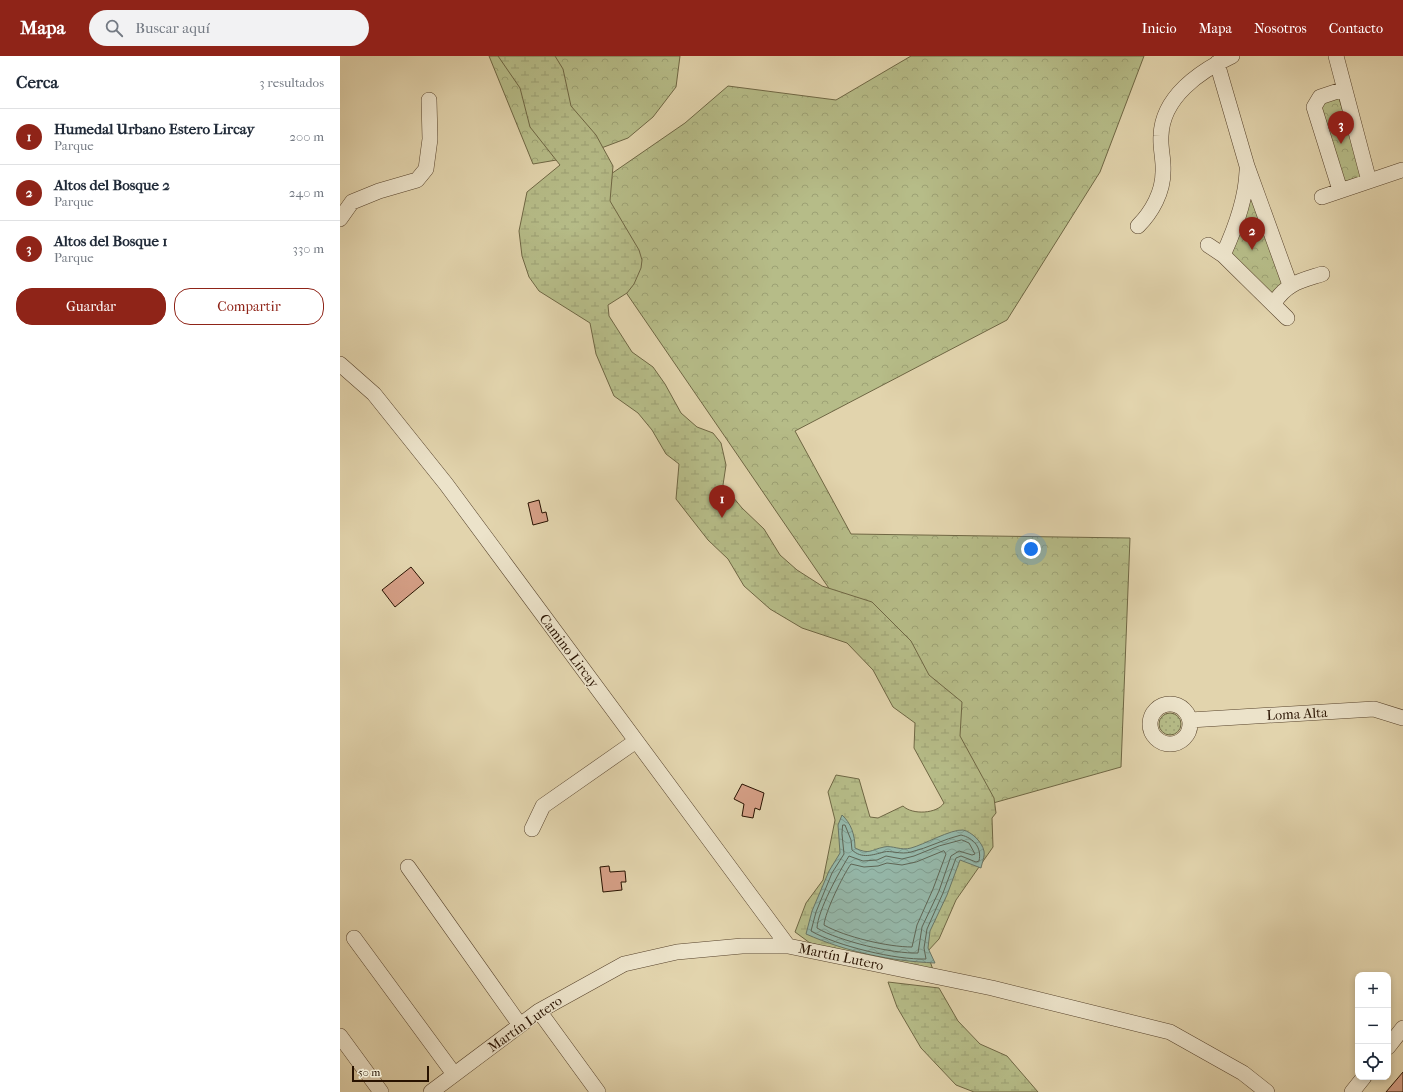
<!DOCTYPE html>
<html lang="es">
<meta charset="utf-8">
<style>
body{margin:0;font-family:"IM FELL French Canon",serif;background:#f2f2f3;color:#1f2937}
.controls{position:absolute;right:12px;bottom:12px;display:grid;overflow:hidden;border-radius:8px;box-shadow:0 2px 6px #0003}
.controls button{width:36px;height:36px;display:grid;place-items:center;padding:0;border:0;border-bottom:1px solid #e0e1e3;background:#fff;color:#1f2937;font:20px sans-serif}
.scale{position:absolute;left:12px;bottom:10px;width:77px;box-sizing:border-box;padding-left:4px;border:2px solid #281200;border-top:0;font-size:11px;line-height:14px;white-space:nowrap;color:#281200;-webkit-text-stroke:3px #ece3ca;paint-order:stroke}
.you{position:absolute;left:691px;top:493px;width:14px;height:14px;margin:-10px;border:3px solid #fff;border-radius:50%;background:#1a73e8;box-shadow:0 0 0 6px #1a73e833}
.badge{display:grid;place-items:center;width:26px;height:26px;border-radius:50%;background:#8f2418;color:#fff;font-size:13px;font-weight:700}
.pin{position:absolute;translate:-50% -33px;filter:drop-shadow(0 1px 2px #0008)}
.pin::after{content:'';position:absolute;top:21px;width:14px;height:12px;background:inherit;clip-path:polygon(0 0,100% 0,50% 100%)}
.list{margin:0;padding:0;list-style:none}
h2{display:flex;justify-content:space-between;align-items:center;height:52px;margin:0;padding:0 16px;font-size:17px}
h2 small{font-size:13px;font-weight:400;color:#747a83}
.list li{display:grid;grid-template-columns:26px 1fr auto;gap:12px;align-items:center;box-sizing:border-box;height:56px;padding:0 16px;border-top:1px solid #e0e1e3}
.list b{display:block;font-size:15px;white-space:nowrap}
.list p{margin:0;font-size:13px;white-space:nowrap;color:#747a83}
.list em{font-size:13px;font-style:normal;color:#747a83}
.actions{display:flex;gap:8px;padding:12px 16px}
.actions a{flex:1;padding:9px 0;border:1px solid #8f2418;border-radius:16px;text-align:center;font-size:14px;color:#8f2418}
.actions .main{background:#8f2418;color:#fff}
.icon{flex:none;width:22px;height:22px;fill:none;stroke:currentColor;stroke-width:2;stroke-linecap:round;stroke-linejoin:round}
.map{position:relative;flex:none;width:1063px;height:1036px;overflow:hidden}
header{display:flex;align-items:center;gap:24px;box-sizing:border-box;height:56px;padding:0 20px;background:#8f2418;color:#fff}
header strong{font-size:19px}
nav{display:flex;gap:22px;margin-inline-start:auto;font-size:14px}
.search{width:280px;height:36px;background:#f2f2f3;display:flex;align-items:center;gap:10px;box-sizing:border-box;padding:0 14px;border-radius:22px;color:#747a83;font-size:15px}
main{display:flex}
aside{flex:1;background:#fff}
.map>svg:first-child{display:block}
</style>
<header>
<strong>Mapa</strong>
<div class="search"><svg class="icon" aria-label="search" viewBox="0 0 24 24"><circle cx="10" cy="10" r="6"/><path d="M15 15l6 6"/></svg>Buscar aquí</div>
<nav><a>Inicio</a><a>Mapa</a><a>Nosotros</a><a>Contacto</a></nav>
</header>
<main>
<aside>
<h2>Cerca<small>3 resultados</small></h2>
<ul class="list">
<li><span class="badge">1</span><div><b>Humedal Urbano Estero Lircay</b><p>Parque</p></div><em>200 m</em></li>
<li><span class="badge">2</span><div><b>Altos del Bosque 2</b><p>Parque</p></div><em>240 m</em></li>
<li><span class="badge">3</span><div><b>Altos del Bosque 1</b><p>Parque</p></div><em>330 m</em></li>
</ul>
<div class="actions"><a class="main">Guardar</a><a>Compartir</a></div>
</aside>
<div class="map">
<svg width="1063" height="1036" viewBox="0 0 1063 1036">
<defs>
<pattern id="grass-dots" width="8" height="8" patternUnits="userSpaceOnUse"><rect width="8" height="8" fill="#b6bc88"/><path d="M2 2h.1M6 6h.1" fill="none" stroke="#9ca174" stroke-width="1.8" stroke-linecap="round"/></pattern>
<pattern id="forest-crowns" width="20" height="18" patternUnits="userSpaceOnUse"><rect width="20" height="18" fill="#b6bc88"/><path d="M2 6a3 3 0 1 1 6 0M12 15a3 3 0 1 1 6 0" fill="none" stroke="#9ca174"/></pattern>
<pattern id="wetland-marsh" width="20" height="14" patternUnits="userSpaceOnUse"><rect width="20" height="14" fill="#b6bc88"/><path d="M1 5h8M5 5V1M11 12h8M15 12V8" fill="none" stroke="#9ca174"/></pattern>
<pattern id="water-waves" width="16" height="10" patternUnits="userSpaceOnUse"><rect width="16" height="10" fill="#95b8aa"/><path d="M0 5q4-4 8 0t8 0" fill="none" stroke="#809d90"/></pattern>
</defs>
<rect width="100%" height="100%" fill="#e2d4ad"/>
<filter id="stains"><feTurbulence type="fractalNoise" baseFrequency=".005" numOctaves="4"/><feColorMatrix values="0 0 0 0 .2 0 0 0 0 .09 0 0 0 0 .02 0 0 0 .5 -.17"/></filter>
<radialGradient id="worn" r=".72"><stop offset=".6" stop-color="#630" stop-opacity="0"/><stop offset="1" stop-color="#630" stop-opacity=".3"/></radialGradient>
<path fill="url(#grass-dots)" stroke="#6f6744" d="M819 668a11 11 0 1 1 22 0a11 11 0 1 1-22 0Z"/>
<path fill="url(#forest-crowns)" stroke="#6f6744" d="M149,0h191l-4,31 -23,30 -25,21 -48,18 -47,8z
M571,0h233l-44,116 -93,148 -212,111 56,103 279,4 -9,229 -142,40 -413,-602 119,-82 43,-37 108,14z
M998,39l25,83 -20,6 -24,-79z
M912,142l30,85 -10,11 -42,-40 17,-48z"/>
<path fill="url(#wetland-marsh)" stroke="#6f6744" d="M158,0h57l8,13 8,37 25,29 17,31 -3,35 29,49 3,10 -1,8 -7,16 -7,9 -19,12 1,11 23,36 21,15 12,17 16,29 16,14 16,6 8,10 5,22 -3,20 19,23 22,21 16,26 17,15 25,16 50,16 39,39 18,34 33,27 -2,34 34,62 2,15 -4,5 1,29 -37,53 -17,39 -12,13 7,21 -124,-30 -15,-11 11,-29 17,-23 12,-60 -7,-28 8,-17 23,4 11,38 8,1 25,-12c9,9 34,8 41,-3l-30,-55 1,-25 -22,-16 -20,-37 -26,-27 -45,-15 -32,-19 -26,-23 -16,-27 -20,-19 -32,-41 3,-35 -13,-10 -14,-24 -14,-17 -24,-17 -18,-42 -6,-31 -51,-32 -10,-14 -7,-21 -3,-25 8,-39 33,-27 -30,-38 -10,-39z
M548,926l51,6 19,33 22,23 27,12 31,36h-64l-18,-7 -35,-37 -24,-41z"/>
<path fill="url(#water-waves)" stroke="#697666" d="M502,759c9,8 13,20 13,33 15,7 15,2 29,-1 8,-2 17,4 27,1 12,-3 40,-19 52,-18 9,2 19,12 21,21 1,5 -2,12 -3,17l-21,-8 -13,35 -17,36 -2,17 7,15c-45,-2 -88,-11 -129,-29l6,-23 17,-40 11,-18 -2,-28z"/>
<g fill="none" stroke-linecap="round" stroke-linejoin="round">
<path stroke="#5e6555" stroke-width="1" d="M503,769h2l6,15 1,10c10,9 20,5 32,2 6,-2 17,3 27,0 17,-4 33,-13 50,-17 13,3 21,13 18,26l-3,1 -15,-6 -5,2 -13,35 -16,36 -3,19 2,11c-30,1 -89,-13 -115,-28l5,-19 16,-39 12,-19 -2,-20z
M622,784l7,3 6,11 -3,1 -13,-4 -8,5 -12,35 -17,36 -4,26c-25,1 -79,-12 -101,-25 1,-18 22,-56 32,-72l14,5 14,-1 9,-4 16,3 12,-3 25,-10z
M604,795l2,3 -13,35 -16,36 -5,22c-24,0 -67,-10 -88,-22 1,-13 19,-50 27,-61l13,3 14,-1 9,-3 15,2 14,-3z"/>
</g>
<path fill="#d59f86" stroke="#281200" d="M199,444l3,13 4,-1 2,9 -15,4 -5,-22z
M71,511l13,16 -29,24 -13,-17z
M402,728l22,9 -4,17 -5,-2 -2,10 -11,-2 2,-12 -10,-5z
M269,810l1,6 15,-1 1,11h-5l1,8 -19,2 -3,-25z
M1063,1016v20h-17z"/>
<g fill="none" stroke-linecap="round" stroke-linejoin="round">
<defs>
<path id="minor" d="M996,0l33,125
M877,7l30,103 43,119
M1000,134l-26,-83 6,-10 24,-8
M982,141l80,-27
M0,163l12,-17 27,-11 38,-11 9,-11 4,-30 -1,-39
M798,170c14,-14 25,-34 25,-54 1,-12 -3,-24 -2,-36 1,-39 39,-65 71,-80
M868,189l15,10 64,63
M883,199c12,-26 23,-55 24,-84
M934,247c13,-20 26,-22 48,-29
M0,308l34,30 72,90 342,462
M810 668a20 20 0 1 1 40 0a20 20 0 1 1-40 0Z
M850,664l184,-11 29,9
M192,773l11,-23 93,-65
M68,811l112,158
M14,882l100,136
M199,955l59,81
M0,980l41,56
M1048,991l15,-19
M91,1036l108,-81 85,-47 53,-12 65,-6h46l204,42 178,44 73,41 24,19
M1012,1036l12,-15"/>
</defs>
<use href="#minor" stroke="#56422b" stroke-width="16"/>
<use href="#minor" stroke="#ece3ca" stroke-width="15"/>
</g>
<g text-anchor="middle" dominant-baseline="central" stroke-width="3" stroke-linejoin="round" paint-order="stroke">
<g font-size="14" fill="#281200" stroke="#ece3ca">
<text transform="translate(229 595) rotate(53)">Camino Lircay</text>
<text transform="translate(957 658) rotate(-3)">Loma Alta</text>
<text transform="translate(501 901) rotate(12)">Martín Lutero</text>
<text transform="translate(185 968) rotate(-35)">Martín Lutero</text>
</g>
</g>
<rect width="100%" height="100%" filter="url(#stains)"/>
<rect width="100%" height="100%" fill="url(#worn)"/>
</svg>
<div class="controls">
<button>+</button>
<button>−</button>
<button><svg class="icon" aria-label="locate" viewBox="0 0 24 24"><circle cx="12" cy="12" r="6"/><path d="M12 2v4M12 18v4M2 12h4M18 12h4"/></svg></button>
</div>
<div class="scale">50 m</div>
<div class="you"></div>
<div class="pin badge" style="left:382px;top:462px">1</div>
<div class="pin badge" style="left:912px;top:194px">2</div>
<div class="pin badge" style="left:1001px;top:88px">3</div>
</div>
</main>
